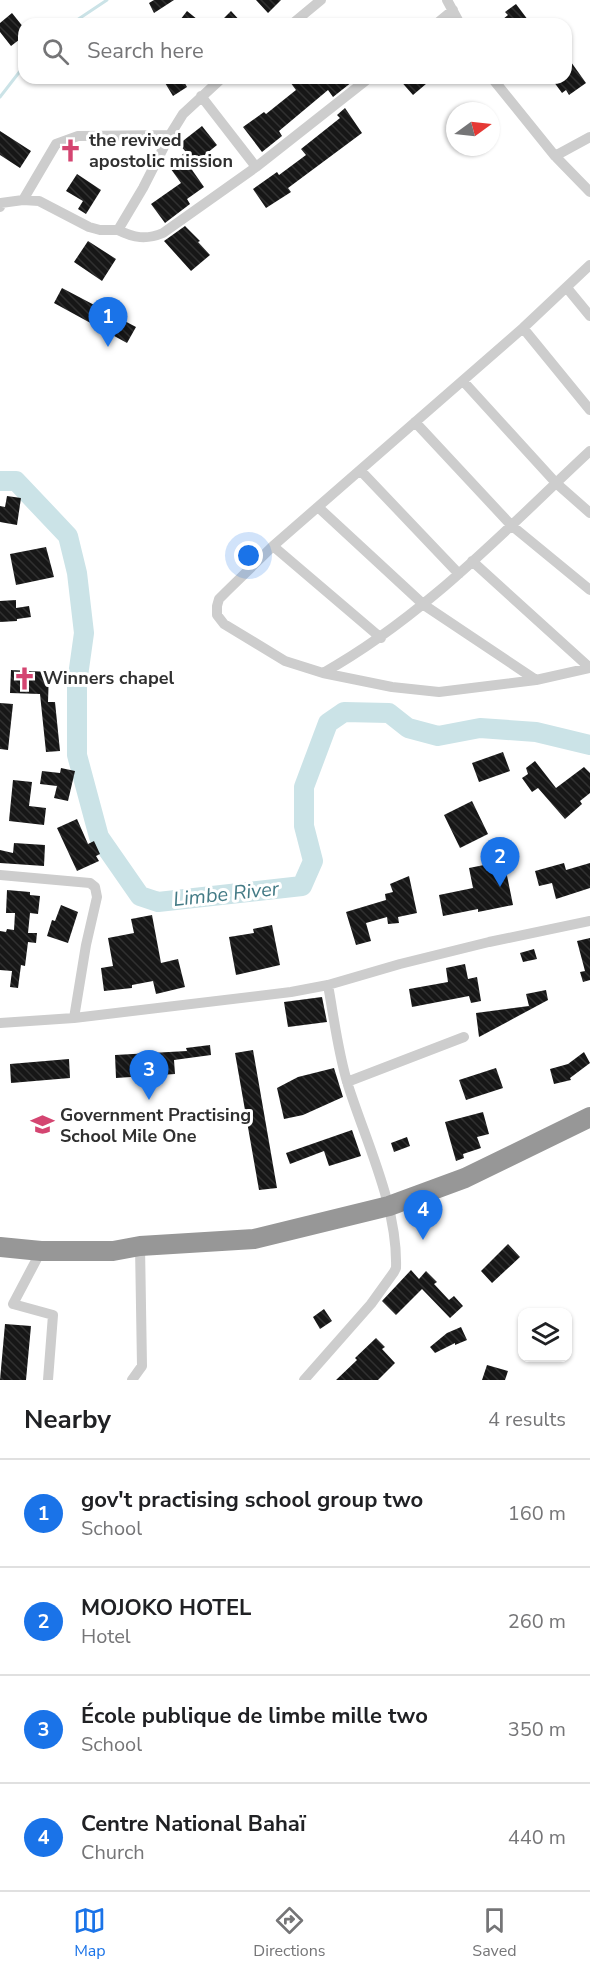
<!DOCTYPE html>
<meta charset="utf-8">
<style>
body{margin:0;font-family:"Nunito Sans",sans-serif;background:#f6f6f6;color:#202124}
.controls{position:absolute;right:18px;bottom:18px;display:grid;overflow:hidden;border-radius:12px;box-shadow:0 2px 4px #0004}
.controls button{width:54px;height:54px;display:grid;place-items:center;padding:0;border:0;border-bottom:2px solid #e0e0e0;background:#fff;color:#202124;font:30px sans-serif}
.compass{position:absolute;left:446px;top:102px;width:54px;height:54px;border-radius:50%;background:#fff;box-shadow:0 2px 4px #0004;rotate:75deg}
.you{position:absolute;left:249px;top:556px;width:21px;height:21px;margin:-15px;border:4px solid #fff;border-radius:50%;background:#1a73e8;box-shadow:0 0 0 9px #1a73e833}
.badge{display:grid;place-items:center;width:39px;height:39px;border-radius:50%;background:#1a73e8;color:#fff;font-size:20px;font-weight:700}
.pin{position:absolute;translate:-50% -50px;filter:drop-shadow(0 2px 3px #0008)}
.pin::after{content:'';position:absolute;top:32px;width:21px;height:18px;background:inherit;clip-path:polygon(0 0,100% 0,50% 100%)}
.list{margin:0;padding:0;list-style:none}
h2{display:flex;justify-content:space-between;align-items:center;height:78px;margin:0;padding:0 24px;font-size:26px}
h2 small{font-size:20px;font-weight:400;color:#757577}
.list li{display:grid;grid-template-columns:39px 1fr auto;gap:18px;align-items:center;box-sizing:border-box;height:108px;padding:0 24px;border-top:2px solid #e0e0e0}
.list b{display:block;font-size:22px;white-space:nowrap}
.list p{margin:0;font-size:20px;white-space:nowrap;color:#757577}
.list em{font-size:20px;font-style:normal;color:#757577}
.icon{flex:none;width:33px;height:33px;fill:none;stroke:currentColor;stroke-width:2;stroke-linecap:round;stroke-linejoin:round}
.map{position:relative;flex:none;width:590px;height:1380px;overflow:hidden}
.search{position:absolute;background:#fff;box-shadow:0 2px 4px #0004;left:18px;right:18px;top:18px;height:66px;display:flex;align-items:center;gap:15px;box-sizing:border-box;padding:0 21px;border-radius:18px;color:#757577;font-size:22px}
.sheet{height:510px;background:#fff}
nav{display:flex;justify-content:space-around;align-items:center;box-sizing:border-box;height:84px;border-top:2px solid #e0e0e0;background:#fff;font-size:16px;color:#757577}
nav a{display:grid;justify-items:center;gap:3px}
nav .on{color:#1a73e8}
.map>svg:first-child{display:block}
</style>
<div class="map">
<svg width="590" height="1380" viewBox="0 0 590 1380">
<defs>
<pattern id="building-back-hatch" width="6" height="6" patternUnits="userSpaceOnUse" patternTransform="scale(1.5)"><rect width="6" height="6" fill="#171717"/><path d="M-1 5l2 2M0 0l6 6M5-1l2 2" fill="none" stroke="#303030"/></pattern>
</defs>
<rect width="100%" height="100%" fill="#fff"/>
<g fill="none" stroke-linecap="round" stroke-linejoin="round">
<path stroke="#cbe3e7" stroke-width="3" d="M71,24l36,-24
M0,97l24,-31"/>
<path stroke="#cbe3e7" stroke-width="20" d="M0,481h16l52,55 9,37 7,60 -7,50v72l22,82 41,59 18,6 144,-16 11,-25 -9,-35v-39l24,-64 16,-11 45,1 19,15 30,8 42,-8 56,4 54,13"/>
</g>
<path fill="url(#building-back-hatch)" d="M154,0h20l-20,13 -5,-10z
M256,0h25l-13,13z
M516,4l12,16 -6,4h-25l11,-9 -3,-3z
M187,11l16,13h-26z
M231,11l12,13h-25z
M12,13l12,15v8l-13,10 -11,-14v-9z
M566,55l20,28 -17,12 -3,-5 -4,3 -11,-15h15z
M162,78h20l5,9 -14,9z
M287,78h70l-24,19 -5,-7 -49,41 3,5 -20,16 -19,-25 21,-15 2,2 30,-24z
M398,78h35l-20,17z
M345,108l17,25 -74,55 3,4 -25,16 -13,-19 24,-17 2,3 27,-20 -5,-6 39,-31 -3,-3z
M202,126l15,19 -27,22 14,20 -17,12 3,5 -25,19 -14,-19 30,-21 -13,-18 18,-13 -7,-8z
M0,131l31,20 -11,17 -20,-13z
M77,174l24,16 -15,24 -8,-5 5,-8 -17,-10z
M185,226l15,15 -2,1 12,13 -19,16 -27,-30z
M88,241l28,18 -14,22 -28,-19z
M62,288l74,39 -9,16 -73,-40z
M7,496l14,2 -4,27 -17,-3v-16l5,1z
M46,547l8,30 -38,8 -6,-31z
M16,600v8l13,-2 2,11 -14,2v2l-17,1v-21z
M11,670l38,2 -1,30h7l5,49 -14,1 -6,-58 -30,-1z
M0,703l13,1 -5,46 -8,-1z
M503,752l7,19 -31,11 -7,-19z
M535,761l21,27 28,-21 6,6v20l-10,8 2,3 -17,15 -27,-31 -6,4 -10,-14 6,-4 -2,-6z
M61,768l14,3 -7,30 -14,-3 3,-12 -17,-2 2,-13 18,2z
M13,780l19,2 -3,24 17,2 -2,17 -35,-4z
M472,801l16,33 -28,14 -16,-33z
M77,819l11,25 6,-3 6,13 -4,2 3,5 -22,10 -20,-43z
M14,843l31,2 -1,21 -44,-3v-13l13,3z
M504,861l9,44 -35,7v-3l-35,7 -4,-21 34,-7 -4,-20z
M564,863l2,7 24,-7v25l-34,11 -4,-16 -13,3 -4,-15z
M409,876l8,37 -19,4 1,6 -11,1 -1,-7 -21,6 5,18 -15,4 -10,-33 40,-12 -1,-6 8,-2 -3,-8z
M7,890l23,2v3l10,1 -2,18 -8,-1 -2,20h9l-1,10 -8,-1 -3,24 -4,-1 -3,23 -8,-1 2,-16 -12,-1v-39l6,1 1,-3 7,1 1,-17h-9z
M61,905l17,7 -10,31 -21,-7 5,-16 3,1z
M152,915l9,48 17,-4 7,28 -29,7 -3,-13 -21,4v3l-28,3 -3,-23 12,-2 -5,-28 26,-5 -3,-14z
M272,925l8,40 -44,10 -7,-38 25,-4 -1,-4z
M590,938v42l-7,2 -3,-10 5,-1 -8,-30z
M534,949l3,10 -14,3 -3,-9z
M465,964l3,15 9,-2 4,24 -10,2 -2,-7 -57,11 -3,-18 39,-7 -2,-14z
M546,990l2,10 -69,37 -3,-24 53,-7 -3,-12z
M322,997l5,25 -39,5 -4,-25z
M210,1045l1,10 -37,5 1,14 -59,4 -1,-23 72,-4 -1,-3z
M253,1050l24,138 -18,2 -24,-137z
M584,1052l6,11 -20,15 1,2 -17,4 -4,-15 18,-5z
M69,1059l1,19 -59,5 -1,-19z
M334,1068l9,29 -40,18 -19,4 -7,-31 21,-11z
M496,1068l7,20 -37,12 -7,-20z
M483,1112l6,22 -12,3 4,11 -18,6 1,4 -8,3 -11,-39z
M352,1130l9,26 -32,10 -5,-15 -34,13 -4,-11z
M407,1137l3,9 -16,6 -3,-9z
M508,1244l12,13 -28,26 -11,-12z
M411,1270l8,9 7,-8 11,11 -3,2 15,16 5,-4 9,10 -13,12 -28,-29 -26,26 -14,-14z
M324,1309l8,12 -12,8 -7,-12z
M5,1324l26,2 -5,54h-26z
M461,1327l6,13 -12,5v-2l-20,10 -5,-6 17,-14z
M376,1338l9,9 -3,2 13,14 -17,17h-42l21,-20 -2,-2z
M487,1365l21,6 -3,9h-23z"/>
<g fill="none" stroke-linecap="round" stroke-linejoin="round">
<path stroke="#cdcdcd" stroke-width="10" d="M447,0l13,24
M292,24l29,-24
M436,24l17,-14
M492,78l63,78 35,36
M201,96l55,71
M555,156l35,-19
M23,200l33,-56 22,-8 92,-1
M0,207l1,-4 22,-3 16,1 50,26 11,3h18l25,-42 27,-53 13,-21 39,-36
M118,230c16,8 28,10 45,3l93,-66 113,-89
M590,265l-67,63 -250,218 -46,45 -8,8 -2,7v9l7,9 61,37 38,12 69,14 47,5 97,-12 54,-12
M567,288l23,28
M523,328l67,82
M463,381l93,102 34,30
M415,422l96,103 79,65
M360,470l99,104
M318,507l106,98 112,75
M273,546l108,92
M472,561l118,107
M323,673c102,-57 182,-143 267,-222
M0,875l90,8 5,4 2,10 -11,48 -12,73
M0,1023l74,-5 217,-26 37,-7 72,-21 89,-22 101,-21
M347,1082l117,-45
M41,1251l-28,53 40,11 -5,65
M132,1380l10,-14 -2,-120
M304,1380l67,-76 23,-32 2,-4c2,-61 -30,-126 -48,-183 -10,-32 -14,-67 -20,-100"/>
<path stroke="#979797" stroke-width="20" d="M0,1247l41,4h72l27,-5 114,-7 135,-33 76,-28 125,-61"/>
</g>
<defs>
<symbol id="church-bare" viewBox="-9 -9 18 18"><path d="M-1.2-6h2.4v3.5h3.3v2.4h-3.3V6h-2.4V-.1h-3.3v-2.4h3.3Z" fill="#d44571" stroke="#fff" stroke-width="2.5" paint-order="stroke"/></symbol>
<symbol id="school-bare" viewBox="-9 -9 18 18"><path d="M0-5L7-2L0 1L-7-2ZM-4 1L0 2.5L4 1V4Q0 6-4 4Z" fill="#d44571" stroke="#fff" stroke-width="2.5" paint-order="stroke"/></symbol>
</defs>
<g fill-rule="evenodd">
<use href="#church-bare" x="54" y="134" width="33" height="33"/>
<use href="#church-bare" x="8" y="662" width="33" height="33"/>
<use href="#school-bare" x="26" y="1108" width="33" height="33"/>
</g>
<g text-anchor="middle" dominant-baseline="central" stroke-width="6" stroke-linejoin="round" paint-order="stroke">
<g font-size="18" font-weight="bold" fill="#303030" stroke="#fff" text-anchor="start">
<text x="89" y="140">the revived<tspan x="89" dy="21">apostolic mission</tspan></text>
<text x="43" y="678">Winners chapel</text>
<text x="60" y="1115">Government Practising<tspan x="60" dy="21">School Mile One</tspan></text>
</g>
<g font-size="20" font-style="italic" fill="#437a85" stroke="#fff">
<text transform="translate(226 894) rotate(-6)">Limbe River</text>
</g>
</g>
</svg>
<div class="controls">
<button><svg class="icon" aria-label="layers" viewBox="0 0 24 24"><path d="M12 4l9 5-9 5-9-5zM3 14l9 5 9-5"/></svg></button>
</div>
<svg class="compass" viewBox="-18 -18 36 36"><path d="M0-13l5 13h-10z" fill="#e53935"/><path d="M0 13l5-13h-10z" fill="#757577"/></svg>
<div class="you"></div>
<div class="pin badge" style="left:108px;top:347px">1</div>
<div class="pin badge" style="left:500px;top:887px">2</div>
<div class="pin badge" style="left:149px;top:1100px">3</div>
<div class="pin badge" style="left:423px;top:1240px">4</div>
<div class="search"><svg class="icon" aria-label="search" viewBox="0 0 24 24"><circle cx="10" cy="10" r="6"/><path d="M15 15l6 6"/></svg>Search here</div>
</div>
<section class="sheet">
<h2>Nearby<small>4 results</small></h2>
<ul class="list">
<li><span class="badge">1</span><div><b>gov't practising school group two</b><p>School</p></div><em>160 m</em></li>
<li><span class="badge">2</span><div><b>MOJOKO HOTEL</b><p>Hotel</p></div><em>260 m</em></li>
<li><span class="badge">3</span><div><b>École publique de limbe mille two</b><p>School</p></div><em>350 m</em></li>
<li><span class="badge">4</span><div><b>Centre National Bahaï</b><p>Church</p></div><em>440 m</em></li>
</ul>
</section>
<nav>
<a class="on"><svg class="icon" aria-label="map" viewBox="0 0 24 24"><path d="M3 6l6-2 6 2 6-2v14l-6 2-6-2-6 2zM9 4v14M15 6v14"/></svg>Map</a>
<a><svg class="icon" aria-label="directions" viewBox="0 0 24 24"><path d="M12 3l9 9-9 9-9-9zM9 14v-3h6M13 9l2 2-2 2"/></svg>Directions</a>
<a><svg class="icon" aria-label="saved" viewBox="0 0 24 24"><path d="M7 4h10v16l-5-4-5 4z"/></svg>Saved</a>
</nav>
